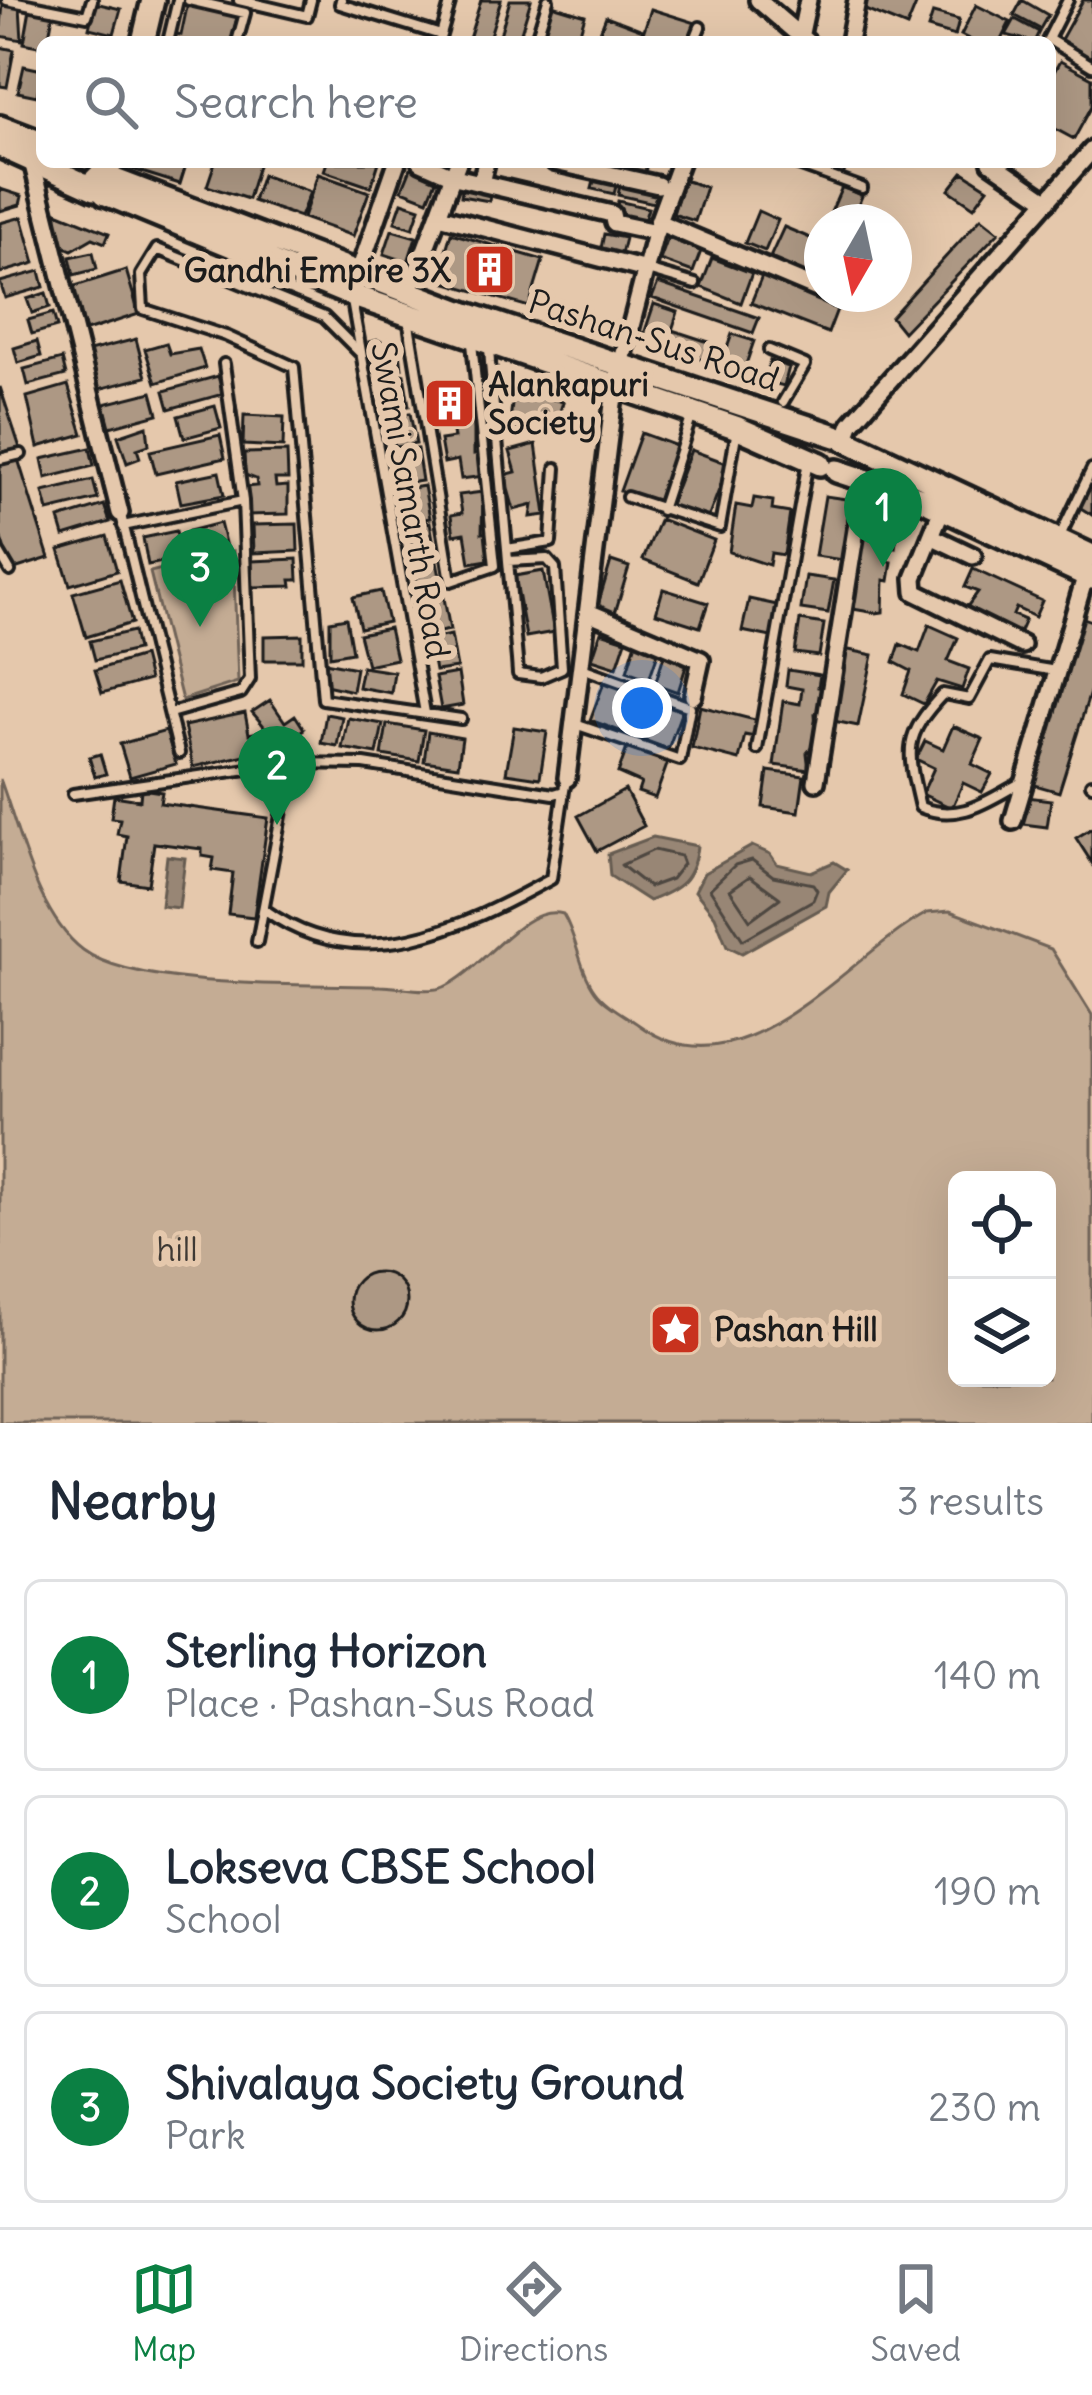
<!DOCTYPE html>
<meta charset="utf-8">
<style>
body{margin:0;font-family:Delius,sans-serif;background:#f6f6f7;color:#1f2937}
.controls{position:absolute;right:36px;bottom:36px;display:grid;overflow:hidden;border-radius:18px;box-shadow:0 12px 48px #0002}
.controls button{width:108px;height:108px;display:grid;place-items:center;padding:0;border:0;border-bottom:3px solid #e0e1e3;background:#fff;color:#1f2937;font:60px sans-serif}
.compass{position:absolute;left:804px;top:204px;width:108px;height:108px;border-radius:50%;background:#fff;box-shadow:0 12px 48px #0002;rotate:189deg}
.you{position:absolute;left:642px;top:708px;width:42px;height:42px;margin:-30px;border:9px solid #fff;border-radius:50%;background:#1a73e8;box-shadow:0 0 0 18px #1a73e833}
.badge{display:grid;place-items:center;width:78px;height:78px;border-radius:50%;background:#0b8043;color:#fff;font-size:39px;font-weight:700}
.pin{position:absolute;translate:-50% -99px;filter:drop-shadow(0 3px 6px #0008)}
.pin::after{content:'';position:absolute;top:63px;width:42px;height:36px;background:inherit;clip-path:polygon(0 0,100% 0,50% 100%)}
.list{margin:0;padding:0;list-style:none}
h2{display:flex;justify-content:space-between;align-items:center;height:156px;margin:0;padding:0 48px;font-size:51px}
h2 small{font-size:39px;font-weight:400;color:#747a83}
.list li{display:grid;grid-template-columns:78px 1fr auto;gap:36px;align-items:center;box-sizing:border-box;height:192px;margin:0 24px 24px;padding:0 24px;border:3px solid #e0e1e3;border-radius:18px}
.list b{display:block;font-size:45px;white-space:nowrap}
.list p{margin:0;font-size:39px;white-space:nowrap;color:#747a83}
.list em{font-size:39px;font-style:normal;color:#747a83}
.icon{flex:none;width:66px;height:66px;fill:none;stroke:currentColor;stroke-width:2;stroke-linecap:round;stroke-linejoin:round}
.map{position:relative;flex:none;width:1092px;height:1423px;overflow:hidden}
.search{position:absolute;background:#fff;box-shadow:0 12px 48px #0002;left:36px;right:36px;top:36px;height:132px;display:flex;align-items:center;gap:30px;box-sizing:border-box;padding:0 42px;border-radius:18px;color:#747a83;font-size:45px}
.sheet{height:804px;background:#fff}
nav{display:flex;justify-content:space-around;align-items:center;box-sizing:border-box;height:168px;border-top:3px solid #e0e1e3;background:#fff;font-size:33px;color:#747a83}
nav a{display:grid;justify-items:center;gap:6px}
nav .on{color:#0b8043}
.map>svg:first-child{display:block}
</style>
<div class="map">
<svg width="1092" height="1423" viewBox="0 0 1092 1423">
<rect width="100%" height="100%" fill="#e5c8ac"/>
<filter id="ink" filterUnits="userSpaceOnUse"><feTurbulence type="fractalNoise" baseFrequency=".00833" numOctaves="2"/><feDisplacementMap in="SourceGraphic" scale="24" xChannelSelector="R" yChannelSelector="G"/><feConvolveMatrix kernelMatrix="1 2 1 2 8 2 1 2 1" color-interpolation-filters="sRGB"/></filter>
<g filter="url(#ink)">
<path fill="#c4ac94" stroke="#706458" stroke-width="3" fill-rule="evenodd" d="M233,551l5,131 -56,18 -32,-128z
M0,779c20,53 36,135 83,171 53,40 228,34 297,36 18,0 48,8 64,1 38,-16 78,-84 119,-73 14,23 16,55 32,77 10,14 30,24 44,34 104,75 203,-66 288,-112l23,-2 101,38 41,66v408h-1092zM1047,1180v198h-90v-198z"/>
<path fill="#988675" stroke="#665c51" stroke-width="3" d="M653,837l44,9c-4,34 -17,43 -48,55l-39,-25 -2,-22z
M752,846l18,8 7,10 34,8 23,-10 13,8 -18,22 -3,14 -84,47 -15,-7 -12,-30 -20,-25 9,-18z
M167,856l18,2 -6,50 -18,-2z"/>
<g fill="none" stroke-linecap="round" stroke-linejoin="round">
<path stroke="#4e4640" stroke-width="3" d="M654,850l26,6 3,8 -12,15 -22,8 -28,-22z
M752,860l21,16 40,8 4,6 -4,10 -70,40 -33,-51 25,-24z
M750,876l30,22 -30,22 -20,-30z"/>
</g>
<path fill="#ad9884" stroke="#1c1c1c" stroke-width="3" d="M183,0l57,6 -9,36h-59l2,-9 7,2 6,-28z
M481,0h20l-13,42h-20z
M510,0h21l-13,42h-20z
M857,0h61l-11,27 -52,-21z
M1022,0l26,15 -8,14 -26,-14z
M1083,0h9v62l-33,-19z
M95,3l26,6 -7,25 -25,-6z
M3,4l17,2 2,34 -22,-4z
M552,5l33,10 -8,27h-36z
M976,5l34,17 -10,20h-25l-14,-7z
M30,9l23,5 -5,28 -6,5 -18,-4z
M651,9l45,14 -6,19h-50z
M933,13l26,7 -4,16 -27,-8z
M606,16l37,14 -5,12h-42z
M1015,19l24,13 -5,10 -28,-7z
M0,47l14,3 -7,37 -7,-1z
M1060,61l32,17v28l-18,33 -24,-13v-47z
M24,66l18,4 -5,26 -19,-4z
M135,162h52l-7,22 -48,-15z
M215,162h44l-11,37 -41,-13z
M327,162h52l-8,25 -47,-16z
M606,162h41l-3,16 -39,-9z
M811,162h38l-7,15z
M413,163l26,10 -11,27 -26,-10z
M963,172l25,16 -14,19 -25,-17z
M596,173l22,5 -4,16 -22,-5z
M318,174l51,18 -16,44 -50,-18z
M262,175l48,17 -10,25 -47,-16z
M621,180l37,8 -4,15 -36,-8z
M683,180l23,7 -11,34 -22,-7z
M463,184l28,5 -2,12 -28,-5z
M842,187l20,9 -11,26 -23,-3z
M0,189l22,7 -2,9 -20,6z
M618,201l30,7 -5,17 -29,-8z
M402,202l18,6 -7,20 -18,-6z
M758,211l20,9 -13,31 -20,-8z
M57,212l52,21 -4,10 -12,-5 -21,12 -16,-7z
M22,217l13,46 -35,10v-50z
M981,218l18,14 -96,100 -12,-15z
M784,227l38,16v42l-54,-23z
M392,230l24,7 -8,25 -24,-8z
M451,233l92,27 -14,47 -92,-27z
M604,234l21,4 -5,20 -20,-5z
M668,238l33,13 -8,21 -33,-12z
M93,252l4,17 -23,6 -4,-18z
M712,258l40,15 -11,30 -40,-16z
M126,270l13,44 -53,17 -14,-44z
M40,271l4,16 -39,11 -5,-16z
M763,274l76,30 -11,29 -77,-30z
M658,283l101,35 -6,15 -101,-35z
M46,293l4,14 -18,6 -5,-14z
M654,304l24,8 -6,18 55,18 5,-14 22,7 -11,32 -101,-33z
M53,313l4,14 -25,7 -4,-14z
M136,339l10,38 -47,12 -10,-38z
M378,340l22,12 2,16 -28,4 -5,-30z
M37,341l4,15 -23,7 -4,-15z
M166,343l4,11 29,-5 6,19 -49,15 -11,-34z
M62,359l4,16 -38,10 -4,-16z
M770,361l19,6 -5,19 -20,-5z
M404,374l5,32 -22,3 -5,-31z
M218,376l5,18 -54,15 -5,-18z
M68,385l15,49 -45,13 -11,-50z
M0,387l20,61 -20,6z
M514,388l49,14 -11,34 -43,-7z
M470,391l1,21 -42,3 -2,-20z
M152,392l6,22 -48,13 -6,-23z
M215,406l6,22 -37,10 -6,-22z
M410,413l6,31 -21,3 -6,-31z
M244,415l40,2 -1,30 -40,-2z
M474,417v37l6,-1 4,23 -23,3 -3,-19 -14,3 -4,-23 14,-2 -3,-18z
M147,426l2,19 -12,4 3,9 -13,5 -9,-27z
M641,433l38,14 -21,58 -38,-14z
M220,435l5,23 -69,16 -6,-23z
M536,444l10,71 -15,2 2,-12 -19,5 -10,-35 12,-3 -6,-21z
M90,448l4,18 -48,12 -4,-19z
M417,449l5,32 -21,3 -4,-32z
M691,450l38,14 -22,57 -38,-14z
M287,452l1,27h-13l1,8 12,-1v28l-42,1 -1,-28 12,-1 -1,-7 -11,-4 -1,-22z
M18,459l31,99 -38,12 -11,-35v-70z
M219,472l5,23 -43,8 -5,-22z
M1092,478v37l-16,-10z
M93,480l5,19 -50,12 -5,-19z
M424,486l6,32 -23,4 -6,-32z
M483,492l-1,41 7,-1 5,27 -24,4 -5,-30 -11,2 -3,-20 11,-2 -3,-18z
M825,496l28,4 -10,60 -28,-4z
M754,498l19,3 -1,9 18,3 -6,42 -13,-2 -2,12 -40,-13 7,-47 16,3z
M104,505l6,17 -46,14 -5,-17z
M660,519l54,21 -16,42 -55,-22z
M430,522l6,34 -21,4 -6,-34z
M867,522l31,5 -3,21 -6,-1 -3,14 6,1 -3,19 -5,-1 -1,32 -7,1 -23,-4z
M220,523l6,24 -31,7 -6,-23z
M297,524l1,27 -44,2 -1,-28z
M176,531l6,27 -34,7 -5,-27z
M107,536l10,35 -47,14 -11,-35z
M297,559l1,21h-7l1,6 -40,1v-26z
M437,561l6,32 -23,4 -6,-32z
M611,561l18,6 -14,46 -18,-5z
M973,569l69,32 -7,16 -19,-9 -3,7 12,5 -8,18 -23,-18 -4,8 -29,-13 17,-23 -13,-5z
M543,571l11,61 -28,5 -11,-61z
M806,576l28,4 -6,33 -27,-4z
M120,580l12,43 -46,14 -13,-44z
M663,589l45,14 -8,24 -44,-14z
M381,591l7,31 -28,6 -7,-31z
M444,598l6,32 -22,4 -6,-31z
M749,599l28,6 -6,32 -29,-6z
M1080,617l12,4v65l-33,106 -31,-9z
M346,618l6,34 -22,4v-35z
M800,620l24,4 -5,32 -24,-3z
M929,625l29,13 -10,23 21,8 -7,20 -25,-8 -13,23 -21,-10 8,-23 -17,-9 6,-18 19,8z
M389,628l7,31 -29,6 -8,-31z
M133,631l4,19 -42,10 -5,-19z
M601,632l25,8 -9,27 -25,-8z
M302,635v25h-38v-24z
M451,635l6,33 -22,3 -6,-32z
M636,642l23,8 -10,29 -22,-8z
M844,649l29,6 -15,71 -29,-6z
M665,652l23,8 -10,32 -23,-8z
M143,656l6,24 -47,13 -7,-23z
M325,662l31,6 -4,23 -26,-6z
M362,667l32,5 -3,21 -33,-6z
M788,670l32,5 -2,12 12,2 -9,26 -6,-1 2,27 -10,12 2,17 -35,-5 9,-64 17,3 2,-15 -16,-3z
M458,673l5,32 -22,4 -6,-32z
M605,680l78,28 -15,41 -78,-29z
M270,700l15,22 10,-7 9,14 -24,16 -28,-33z
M700,706l59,15 -4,16 -10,-2 -6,25 -47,-12z
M245,713l4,21 14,-3 4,19 -74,17 -9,-41z
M326,714l16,3 -5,29 -16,-3z
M348,718l35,6 -6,30 -35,-6z
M387,724l37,6 -5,31 -37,-6z
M953,726l30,13 -11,25 20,10 -10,18 -19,-9 -11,25 -30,-14 12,-26 -18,-9 9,-18 18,8z
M514,727l33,5 -7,46 -34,-5z
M166,731l10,33 -46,13 -10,-33z
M428,732l34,6 -4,28 -34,-5z
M627,748l41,14 -13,36 -17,-6 3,-9 -23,-10z
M100,754l6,20 -11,3 -6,-20z
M768,771l36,5 -5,36 -36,-5z
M141,789l21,3 -2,11 108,15 -14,99 -26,-3 5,-41 -21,-3 2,-12 -12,-2v-7l-48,-6 -6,42 -27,-4 6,-45 -10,-2 3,-15 -9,-1 3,-22 26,4z
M625,790l19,36 -47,25 -19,-35z
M1027,797l24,3 -4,27 -24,-3z
M1092,828v35l-16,-25z
M349 1301a29 29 0 1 1 58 0a29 29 0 1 1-58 0Z"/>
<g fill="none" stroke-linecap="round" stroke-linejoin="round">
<defs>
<path id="lane" d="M7,0l80,16 5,-16
M189,0l56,13 -8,29
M239,0l68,16 4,-16
M341,0l-1,4 101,31
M1048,39l44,27
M1047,41l21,-41
M168,42l10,-42
M439,42l12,-42
M535,42l13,-42
M694,42l6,-15
M790,162l72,26
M647,270l48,14
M352,301l73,412
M408,318l43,263 44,-15 -23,-223
M489,347l1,16 17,186 1,12 9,99 1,14 23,3 21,-9 -7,-100 -8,-9 -39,2
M769,350l36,15 -22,37
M361,354l-37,-37 -167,-68 -16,26 2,34 83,27 68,31 29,332 138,20
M0,459l21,-5
M627,497l93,30 17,-98
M661,510l31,-95
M121,515l58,238
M123,526l120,-25
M1059,538l33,-69
M507,549l44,-7 5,-74
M0,554l10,17
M170,713l71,-20 9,-14 -7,-178 -19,-137
M575,724l105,36 10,-53 -108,-39
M757,749l51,-288
M1022,782c-35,19 -62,41 -102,25 -13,-55 -18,-70 23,-113l26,5 21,-39 66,11
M1091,784l1,1
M73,794l217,-31
M265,910c95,69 197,18 286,-31l13,-88
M257,942l34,-179 73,1 190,30 10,-3 2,-11"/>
<path id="street" d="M758,0l49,42
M800,38l8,-38
M849,42l8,-42
M31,157l89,356
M421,162l34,15 157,37 2,9 42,9
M555,162l103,23
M991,162l57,39
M481,183l5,-21
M439,216l207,54
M658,222l164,69
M358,274l39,-112
M409,293l49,-131
M828,294l12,5
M845,440l6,-16 241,-274
M942,509l-28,69 1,14 107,53
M931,536l42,20
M588,612l113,48 -8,36
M567,778l48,-390 43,-166 22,-60
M816,782l48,-303
M1013,821l73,-247"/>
<path id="secondary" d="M143,42l10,-42
M0,127l42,16
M0,146l95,43
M115,180l349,133 372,123
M105,194l-12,-12 20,-20
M106,194l245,101 387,133 82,36
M845,440l247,116
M837,471l85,28 170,79"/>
</defs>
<use href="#lane" stroke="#1c1c1c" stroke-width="16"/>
<use href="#street" stroke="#1c1c1c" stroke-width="24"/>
<use href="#secondary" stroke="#1c1c1c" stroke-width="30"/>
<use href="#lane" stroke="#e5c8ac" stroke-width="8"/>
<use href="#street" stroke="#e5c8ac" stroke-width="15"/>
<use href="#secondary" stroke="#e5c8ac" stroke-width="21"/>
</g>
</g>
<defs>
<symbol id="building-square" viewBox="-11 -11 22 22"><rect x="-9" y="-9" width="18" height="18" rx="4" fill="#c8321e" stroke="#e5c8ac"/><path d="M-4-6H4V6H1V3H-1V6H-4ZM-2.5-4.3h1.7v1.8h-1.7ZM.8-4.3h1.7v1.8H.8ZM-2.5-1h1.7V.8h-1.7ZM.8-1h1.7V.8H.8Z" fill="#fff"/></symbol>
<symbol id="sight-square" viewBox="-11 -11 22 22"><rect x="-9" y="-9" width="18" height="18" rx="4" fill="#c8321e" stroke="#e5c8ac"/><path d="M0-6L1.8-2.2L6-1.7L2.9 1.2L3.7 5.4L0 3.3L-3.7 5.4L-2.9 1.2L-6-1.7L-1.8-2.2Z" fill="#fff"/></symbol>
</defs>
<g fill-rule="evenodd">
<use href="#building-square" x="460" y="240" width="59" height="59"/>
<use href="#building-square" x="420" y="374" width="59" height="59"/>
<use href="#sight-square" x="646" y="1300" width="59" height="59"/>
</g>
<g text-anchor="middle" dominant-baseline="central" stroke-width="12" stroke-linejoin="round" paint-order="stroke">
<g font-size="33" font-weight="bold" fill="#1c1c1c" stroke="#e5c8ac" text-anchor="start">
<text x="451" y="270" text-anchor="end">Gandhi Empire 3X</text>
<text x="488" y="384">Alankapuri<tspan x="488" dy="38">Society</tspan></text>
<text x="714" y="1329">Pashan Hill</text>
</g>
<g font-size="33" fill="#1c1c1c" stroke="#e5c8ac">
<text transform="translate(654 340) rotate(18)">Pashan-Sus Road</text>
<text transform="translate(411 500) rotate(80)">Swami Samarth Road</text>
</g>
<g font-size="33" fill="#3e3934" stroke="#e5c8ac">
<text x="177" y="1249">hill</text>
</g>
</g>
</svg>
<div class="controls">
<button><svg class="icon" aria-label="locate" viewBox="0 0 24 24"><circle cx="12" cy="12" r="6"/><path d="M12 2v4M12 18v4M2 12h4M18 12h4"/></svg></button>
<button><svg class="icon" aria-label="layers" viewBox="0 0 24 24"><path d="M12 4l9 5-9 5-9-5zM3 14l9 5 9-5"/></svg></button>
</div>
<svg class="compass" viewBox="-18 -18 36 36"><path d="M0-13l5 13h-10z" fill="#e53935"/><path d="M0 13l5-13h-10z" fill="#747a83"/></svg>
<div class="you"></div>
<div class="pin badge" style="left:883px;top:567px">1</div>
<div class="pin badge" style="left:277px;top:825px">2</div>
<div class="pin badge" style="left:200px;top:627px">3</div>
<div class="search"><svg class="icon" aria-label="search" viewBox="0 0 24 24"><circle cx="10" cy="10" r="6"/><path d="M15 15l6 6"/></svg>Search here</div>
</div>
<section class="sheet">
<h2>Nearby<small>3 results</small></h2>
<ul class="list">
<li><span class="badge">1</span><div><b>Sterling Horizon</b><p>Place · Pashan-Sus Road</p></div><em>140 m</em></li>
<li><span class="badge">2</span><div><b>Lokseva CBSE School</b><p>School</p></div><em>190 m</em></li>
<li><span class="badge">3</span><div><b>Shivalaya Society Ground</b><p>Park</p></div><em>230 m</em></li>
</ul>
</section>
<nav>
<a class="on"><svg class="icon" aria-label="map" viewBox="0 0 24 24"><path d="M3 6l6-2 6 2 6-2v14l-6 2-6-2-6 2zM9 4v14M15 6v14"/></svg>Map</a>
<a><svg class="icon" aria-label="directions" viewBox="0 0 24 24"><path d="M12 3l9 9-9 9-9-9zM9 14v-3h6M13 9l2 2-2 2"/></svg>Directions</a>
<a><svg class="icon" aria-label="saved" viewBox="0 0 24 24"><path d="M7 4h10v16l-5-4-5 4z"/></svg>Saved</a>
</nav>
